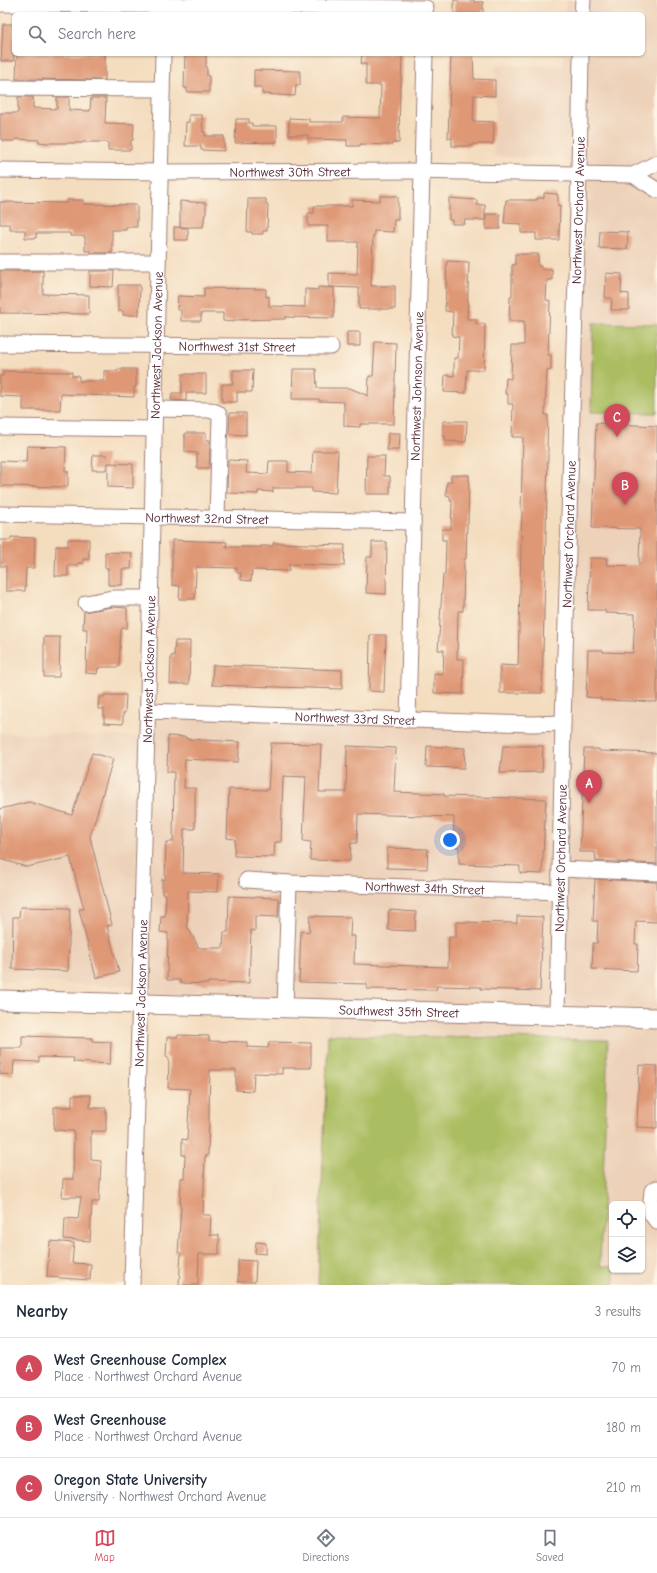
<!DOCTYPE html>
<meta charset="utf-8">
<style>
body{margin:0;font-family:"Comic Neue",sans-serif;background:#f6f6f7;color:#1f2937}
.controls{position:absolute;right:12px;bottom:12px;display:grid;overflow:hidden;border-radius:6px;box-shadow:0 1px 3px #0004}
.controls button{width:36px;height:36px;display:grid;place-items:center;padding:0;border:0;border-bottom:1px solid #e0e1e3;background:#fff;color:#1f2937;font:20px sans-serif}
.you{position:absolute;left:450px;top:840px;width:14px;height:14px;margin:-10px;border:3px solid #fff;border-radius:50%;background:#1a73e8;box-shadow:0 0 0 6px #1a73e833}
.badge{display:grid;place-items:center;width:26px;height:26px;border-radius:50%;background:#d1495b;color:#fff;font-size:13px;font-weight:700}
.pin{position:absolute;translate:-50% -33px;filter:drop-shadow(0 1px 2px #0008)}
.pin::after{content:'';position:absolute;top:21px;width:14px;height:12px;background:inherit;clip-path:polygon(0 0,100% 0,50% 100%)}
.list{margin:0;padding:0;list-style:none}
h2{display:flex;justify-content:space-between;align-items:center;height:52px;margin:0;padding:0 16px;font-size:17px}
h2 small{font-size:13px;font-weight:400;color:#747a83}
.list li{display:grid;grid-template-columns:26px 1fr auto;gap:12px;align-items:center;box-sizing:border-box;height:60px;padding:0 16px;border-top:1px solid #e0e1e3}
.list b{display:block;font-size:15px;white-space:nowrap}
.list p{margin:0;font-size:13px;white-space:nowrap;color:#747a83}
.list em{font-size:13px;font-style:normal;color:#747a83}
.icon{flex:none;width:22px;height:22px;fill:none;stroke:currentColor;stroke-width:2;stroke-linecap:round;stroke-linejoin:round}
.map{position:relative;flex:none;width:657px;height:1285px;overflow:hidden}
.search{position:absolute;background:#fff;box-shadow:0 1px 3px #0004;left:12px;right:12px;top:12px;height:44px;display:flex;align-items:center;gap:10px;box-sizing:border-box;padding:0 14px;border-radius:6px;color:#747a83;font-size:15px}
.sheet{height:232px;background:#fff}
nav{display:flex;justify-content:space-around;align-items:center;box-sizing:border-box;height:56px;border-top:1px solid #e0e1e3;background:#fff;font-size:11px;color:#747a83}
nav a{display:grid;justify-items:center;gap:2px}
nav .on{color:#d1495b}
.map>svg:first-child{display:block}
</style>
<div class="map">
<svg width="657" height="1285" viewBox="0 0 657 1285">
<rect width="100%" height="100%" fill="#fcf5e5"/>
<filter id="ink" filterUnits="userSpaceOnUse"><feTurbulence type="fractalNoise" baseFrequency=".025" numOctaves="2"/><feDisplacementMap in="SourceGraphic" scale="8" xChannelSelector="R" yChannelSelector="G"/><feConvolveMatrix kernelMatrix="1 2 1 2 8 2 1 2 1" color-interpolation-filters="sRGB"/></filter>
<filter id="wash" filterUnits="userSpaceOnUse"><feTurbulence type="fractalNoise" baseFrequency=".012" numOctaves="4" result="noise"/><feDisplacementMap in="SourceGraphic" scale="16" xChannelSelector="R" yChannelSelector="G"/><feGaussianBlur stdDeviation="0.9" result="paint"/><feColorMatrix in="noise" values="0 0 0 0 0 0 0 0 0 0 0 0 0 0 0 0 0 1.4 0 .05"/><feComposite in="paint" operator="in"/></filter>
<g filter="url(#wash)">
<rect width="100%" height="100%" fill="#f4ddbf"/>
<path fill="#edd1b9" fill-rule="evenodd" d="M566,0h91v1285h-336l8,-279 -183,-7 4,-284 416,11 22,-566 -94,-4 2,-91 68,2v-13h79v-40h-78zM612,1204h30v66h-30z
M0,733l140,4 -7,249 -133,-5z"/>
<path fill="#aabd61" stroke="#7a6e46" d="M593,323l64,1v89l-66,-1z
M328,1035l280,5 -8,226 12,1v3h2v15h-296z"/>
<g id="blocks">
<path fill="#df9876" d="M454,0h20v2h9v12h-29z
M3,24h11v37h-13z
M17,54h88v26l-89,-1z
M185,54h21v14l1,1v7h2v16h-22v-4h-3z
M362,54h40l-1,31h-1l-1,58h-7v2l-32,-1v2h-13v-6l-39,-1v-4h-19v-17l20,1v3h34v-5l37,1 1,-33h-15v-21h-5z
M451,54h22l1,25 21,1v16l-21,-1 -1,26 21,1 -1,22h-21v2h-20v-8h-4z
M254,70l46,1v14h-4l-1,11 -33,-2v-7h-8z
M18,97h15v11l24,1v-12h12v13l21,1 1,-13h15l-1,25 29,1 -1,16h-2v10h-23v-8h-25l-1,1h-36l-7,-1v-2l-24,-1v2h-12v-2h-3v-26h18z
M189,115h13l1,17h2v4h19v15l-23,-1v-4h-16l1,-24h3z
M236,119h13v4h3v3h25v16l-42,1z
M544,193l13,1 1,3v9l2,-1 -1,35h-23v-7h-15v-9l-17,-1 2,-23h31v-2h7z
M380,196h18v24h-4l-1,12 -19,-1v5h-1l-2,50h24v23h-36v-21l-30,-1v-14l28,1 1,-32h-30v-16h-20v-13h6v-7h38v-6l28,1z
M449,198l28,2v5h8v15h-21l1,4h-13v-4h-3z
M248,199h18v5h2l-1,27h-4v3h-11v-2h-5z
M67,200h17v4l53,1v22h-11v3h-14v23h-21v-2h-6v-15h-15v-3h-34v5h-11v-8h-15v-6h-10v-22l67,1z
M180,201l26,2v11h-1l-2,13h-23z
M486,214h14v15h-14z
M174,227l14,1v12h-14z
M600,231l28,1 -1,17 -28,-1z
M515,254h23v12h3v3h11v11h-5l-1,20 4,1 -2,54h3v15l-4,1 -2,38v6h3l-1,31 1,1v8l-6,238h-42v-28l18,1 4,-156h-1l2,-73h-11l1,-33h-5v-10h-3l1,-16 5,1 1,-34h12v-24h-15l1,-24h2v-32h3z
M447,261l22,1 -2,57h9v5h9l-1,46h-17l-1,23 -22,-1 1,-17 9,1v-18h4l1,-21 -7,-1 1,-24 -8,-1z
M0,271h43v23l46,1v19l-89,-1z
M90,271h24l-1,16 -23,-1z
M606,273l16,1 -1,19 8,1v16h-18l1,-12h-7z
M118,285h22l-1,30h-16v-4h-5z
M318,287l16,1v30l-49,-1v2l-51,1v2l-11,-1v-8h-22v8h-20v-11h-4l1,-14 26,1v-9l62,1v8l3,-1v10l36,1v-18l13,1z
M347,332h13v14h-13z
M375,342l21,1 -2,81h-34v3l-16,-1v-24l-25,-1v-2h-27l1,-30h23l1,19h33l18,8 1,-20h4z
M118,369h18v18h-2v10l-73,-3 -1,16h-37v-13l-23,-1v-20h3v-5l69,1v4h7v5h25v-10h14z
M233,370h20l-1,22h-15v10h-15v-18h11z
M182,374h24v19h-20v8l-15,-1 1,-7h10z
M230,413h16v22l-17,-1z
M443,421h24l-1,21 -21,-1v-5h-2z
M596,423l61,3v276l-56,-2v-2l-15,-1 2,-47h15v2l30,1 2,-39 -30,-1v-3h-17l2,-52h17l-1,7 33,1 1,-37 -48,-1z
M185,433h21v7h4l-1,28h-12v-15l-12,-1z
M388,433h12l-1,17h-12z
M27,446l39,1 -1,24h3v16l-68,-1v-25l26,1z
M313,451h25l-2,42 -24,-1v-4h-39v4l-15,-1v3l-30,-1 -1,-2 1,-31 19,1 -1,12 22,1 1,-13h19v11l24,1z
M93,455h14l-1,15h-14z
M367,456h18l-1,20h6v18h-24z
M108,463l25,1v24l-25,-1z
M451,475h18l-1,48h-1l-1,36h-2l-1,52h-5l-1,48h7l-1,35 -29,-1v-20l9,1 1,-24h-6l5,-75h2l1,-35h-4v-11h9l1,-28h-2v-5l-4,-1 1,-13h4z
M11,537l24,1 -1,30h-8l-1,23h-19v-25h-6v-26h11z
M68,539h21v20h-6v4h-5v2h-10v11h-13l1,-30h12z
M172,540l55,2 -1,5h35v-1h12v-3l72,2 -1,21 -55,-2v7l-37,-1 -1,11 -10,-1v-7h-4v-5l-41,-1 -1,32h-16l1,-13 -8,-1z
M372,542h15l-1,52 -20,-1 1,-36h5z
M105,552l27,1 -1,16h-9v16h-14v-17h-3z
M113,607l14,1v20h-4l-2,2 -2,37h-19v1h-2l-1,6 -11,-1 1,-44h-4l1,-17z
M370,635h16l-2,57 -15,-1z
M44,637h16l-1,40h-15z
M175,641h15l-1,43h-19l1,-28h3z
M213,665l129,5v19l-130,-4z
M104,695h22l-1,18h-2v11l-19,-1v-14h-6l1,-12h5z
M168,736l18,1v2l54,3 -2,20 -53,-3 -1,29h11v41h-11l-1,44 36,1 -1,18 -30,-1 -1,35 12,22h24l1,-16h4l1,-36 49,2v2h1l-1,17 -23,-1v15l-4,-1 -2,53 -41,-1v2l-28,-1v-3h-13l1,-47 -8,-1 1,-16h4l1,-22h-4v-15l3,1 1,-38h7l1,-70h-7z
M271,743l50,1 -2,48h27l1,-46 49,2 -2,44 50,2v2l102,3 -4,75 -22,-1v-7l-61,-2v-17h-6l1,-30 -96,-3 -1,29h-6l-1,18 -40,-1 1,-18 -8,-1 3,-64 -23,-1 -2,66h-6l-1,15 -40,-1 1,-17 -8,-1 2,-49 39,1z
M427,746l38,2 -1,20 -38,-1z
M503,746h40l-1,26 -42,1z
M584,749h15v2l58,2v111l-61,-3 -1,-9h-15z
M92,753l21,6 -23,78 22,88 -5,1 12,46 -23,6 -17,-69h5l-14,-52 -43,10 -27,-8v-50l29,-7 43,13z
M387,848l41,1 -1,20 -40,-1z
M595,879l62,3v40l-21,-1 -1,23h3l-1,27 -45,-2 1,-26h4l1,-22h-5z
M20,907l50,1 -2,63 -56,-2 1,-52h6z
M389,910l27,2 -1,19 -27,-1z
M310,916l41,1 -1,19h5l-1,28 94,3 1,-30h7v-15l61,1v-7l26,1 -3,74 -59,-2v-2l-44,-1 -1,4 -69,-1v-5l-68,-2 2,-51 8,1z
M178,1035l31,1v5l38,1v5l21,1 1,-6 42,1v25h-29v6l-28,-1 -1,18 -17,-1v-20h-26l-2,86h-3l-2,59h8l-1,20h9v19h-20l-1,31h-19l2,-32h-3l3,-47h-1l1,-28h3l1,-23h-3v-16l5,1 3,-51 -22,-1 1,-30 -3,-1 1,-20h11z
M22,1036l70,2v3l19,1 -1,22 -37,-2 1,-4 -35,-1v5l-25,-1 -1,14 -13,-1v-26h22z
M639,1065l18,1v62l-20,-1z
M72,1095h19l-1,13h16v23h-15v29l10,1 -2,41h-7l-2,39 -26,-2 1,-21 13,1 3,-22h-19l1,-18h10l1,-48 -20,-1v-23h18z
M50,1241l24,2 -2,20 19,1 -1,16 -43,-3z
M256,1242l10,1v11l-11,-1z
M238,1260l18,1 -1,21h-17z"/>
</g>
</g>
<g filter="url(#ink)">
<use href="#blocks" fill-opacity="0" stroke="#9f7e75" stroke-width="1"/>
<g fill="none" stroke-linecap="round" stroke-linejoin="round">
<defs>
<g id="minor">
<path d="M0,4l426,4"/>
<path d="M582,14l1,-14"/>
<path d="M0,88l162,1"/>
<path id="s1" d="M0,170l160,2 250,-1 223,4 24,-12"/>
<path d="M633,175l24,15"/>
<path d="M0,262h158"/>
<path id="s2" d="M0,344l331,3"/>
<path d="M155,409l55,1 8,3 2,4 -3,101"/>
<path d="M0,427l154,2"/>
<path id="s3" d="M0,514l413,8"/>
<path d="M86,603l26,-5h38"/>
<path id="s4" d="M147,711l385,13 31,-1"/>
<path id="s5" d="M408,719l17,-665"/>
<path d="M560,869l97,4"/>
<path id="s6" d="M247,880l42,3 271,9"/>
<path d="M285,1008l4,-125"/>
<path id="s7" d="M557,1015l6,-292 16,-550 2,-119"/>
<path d="M657,1188l-5,3 -2,21 7,10"/>
<path id="s8" d="M132,1285c13,-410 21,-821 31,-1231"/>
</g>
<g id="major">
<path id="s9" d="M0,1000l657,18"/>
</g>
</defs>
<use href="#minor" stroke="#9f7e75" stroke-width="17"/>
<use href="#major" stroke="#9f7e75" stroke-width="21"/>
<use href="#minor" stroke="#fff" stroke-width="15"/>
<use href="#major" stroke="#fff" stroke-width="19"/>
</g>
</g>
<g text-anchor="middle" dominant-baseline="central" stroke-width="3" stroke-linejoin="round" paint-order="stroke">
<g font-size="13" fill="#4a1f2b" stroke="#fcf5e5">
<text stroke="none"><textPath href="#s1" startOffset="290">Northwest 30th Street</textPath></text>
<text stroke="none"><textPath href="#s7" startOffset="805">Northwest Orchard Avenue</textPath></text>
<text stroke="none"><textPath href="#s8" startOffset="940">Northwest Jackson Avenue</textPath></text>
<text stroke="none"><textPath href="#s2" startOffset="237">Northwest 31st Street</textPath></text>
<text stroke="none"><textPath href="#s5" startOffset="333">Northwest Johnson Avenue</textPath></text>
<text stroke="none"><textPath href="#s3" startOffset="207">Northwest 32nd Street</textPath></text>
<text stroke="none"><textPath href="#s7" startOffset="481">Northwest Orchard Avenue</textPath></text>
<text stroke="none"><textPath href="#s8" startOffset="616">Northwest Jackson Avenue</textPath></text>
<text stroke="none"><textPath href="#s4" startOffset="208">Northwest 33rd Street</textPath></text>
<text stroke="none"><textPath href="#s7" startOffset="157">Northwest Orchard Avenue</textPath></text>
<text stroke="none"><textPath href="#s6" startOffset="178">Northwest 34th Street</textPath></text>
<text stroke="none"><textPath href="#s8" startOffset="292">Northwest Jackson Avenue</textPath></text>
<text stroke="none"><textPath href="#s9" startOffset="399">Southwest 35th Street</textPath></text>
</g>
</g>
</svg>
<div class="controls">
<button><svg class="icon" aria-label="locate" viewBox="0 0 24 24"><circle cx="12" cy="12" r="6"/><path d="M12 2v4M12 18v4M2 12h4M18 12h4"/></svg></button>
<button><svg class="icon" aria-label="layers" viewBox="0 0 24 24"><path d="M12 4l9 5-9 5-9-5zM3 14l9 5 9-5"/></svg></button>
</div>
<div class="you"></div>
<div class="pin badge" style="left:589px;top:803px">A</div>
<div class="pin badge" style="left:625px;top:505px">B</div>
<div class="pin badge" style="left:617px;top:437px">C</div>
<div class="search"><svg class="icon" aria-label="search" viewBox="0 0 24 24"><circle cx="10" cy="10" r="6"/><path d="M15 15l6 6"/></svg>Search here</div>
</div>
<section class="sheet">
<h2>Nearby<small>3 results</small></h2>
<ul class="list">
<li><span class="badge">A</span><div><b>West Greenhouse Complex</b><p>Place · Northwest Orchard Avenue</p></div><em>70 m</em></li>
<li><span class="badge">B</span><div><b>West Greenhouse</b><p>Place · Northwest Orchard Avenue</p></div><em>180 m</em></li>
<li><span class="badge">C</span><div><b>Oregon State University</b><p>University · Northwest Orchard Avenue</p></div><em>210 m</em></li>
</ul>
</section>
<nav>
<a class="on"><svg class="icon" aria-label="map" viewBox="0 0 24 24"><path d="M3 6l6-2 6 2 6-2v14l-6 2-6-2-6 2zM9 4v14M15 6v14"/></svg>Map</a>
<a><svg class="icon" aria-label="directions" viewBox="0 0 24 24"><path d="M12 3l9 9-9 9-9-9zM9 14v-3h6M13 9l2 2-2 2"/></svg>Directions</a>
<a><svg class="icon" aria-label="saved" viewBox="0 0 24 24"><path d="M7 4h10v16l-5-4-5 4z"/></svg>Saved</a>
</nav>
